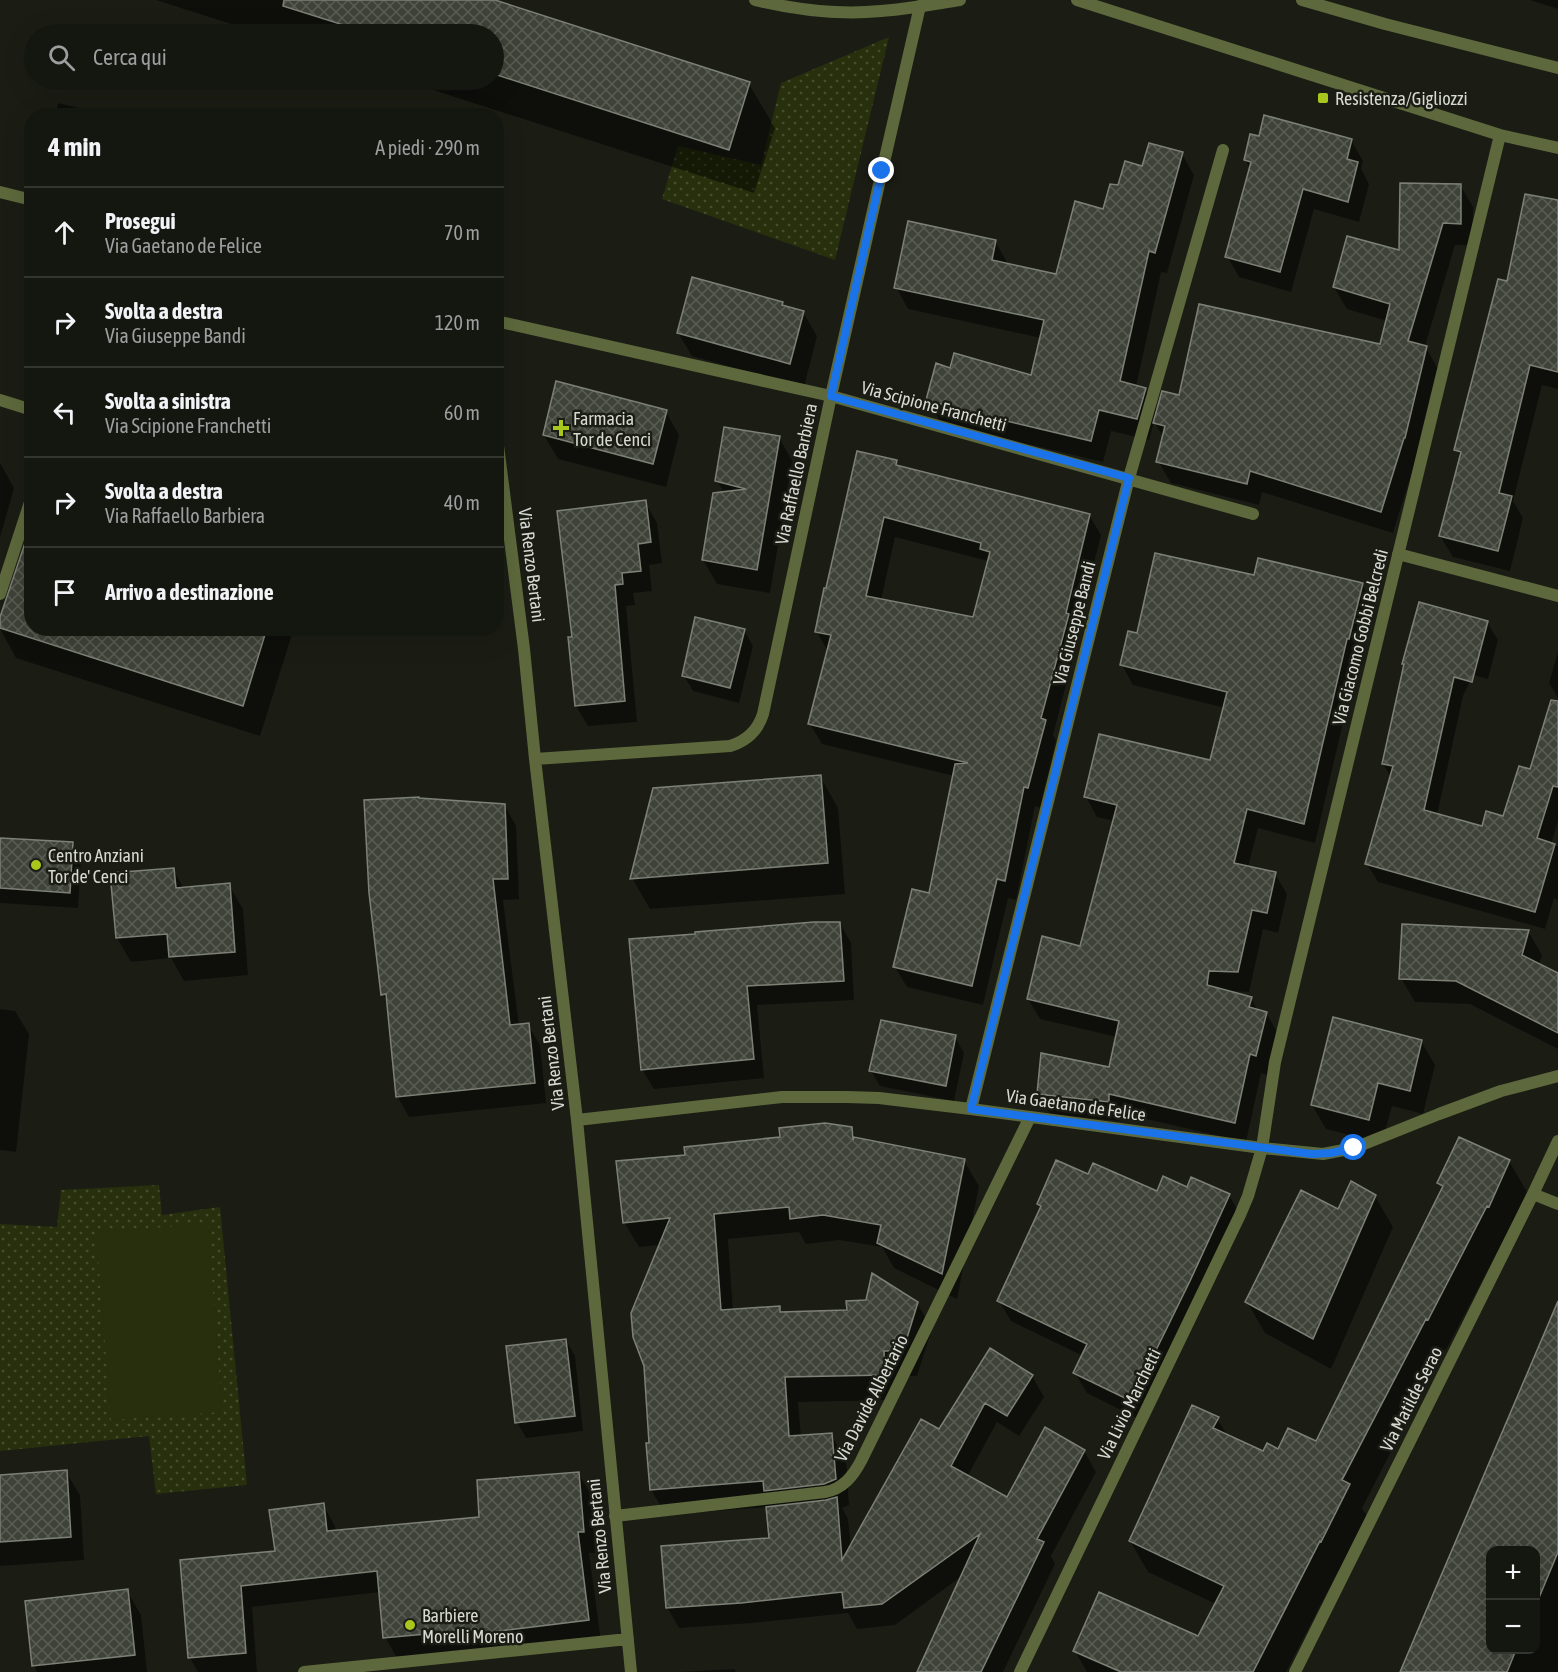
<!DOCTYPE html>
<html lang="it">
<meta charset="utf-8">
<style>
body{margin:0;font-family:"Asap Condensed",sans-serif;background:#21231e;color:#f1f3f6}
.controls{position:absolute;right:18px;bottom:18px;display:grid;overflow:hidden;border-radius:12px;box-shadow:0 6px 24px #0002}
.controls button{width:54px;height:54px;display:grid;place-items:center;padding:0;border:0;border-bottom:2px solid #333530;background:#141610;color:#f1f3f6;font:30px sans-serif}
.stop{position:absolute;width:18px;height:18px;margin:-14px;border:4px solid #1a73e8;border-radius:50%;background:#fff}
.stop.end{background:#1a73e8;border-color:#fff;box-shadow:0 2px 6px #0008}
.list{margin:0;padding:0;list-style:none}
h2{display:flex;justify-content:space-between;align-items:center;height:78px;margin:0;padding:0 24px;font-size:26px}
h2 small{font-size:20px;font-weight:400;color:#9d9f9f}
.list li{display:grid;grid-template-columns:39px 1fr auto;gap:18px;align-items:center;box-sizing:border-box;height:90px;padding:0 24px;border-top:2px solid #333530}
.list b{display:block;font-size:22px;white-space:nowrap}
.list p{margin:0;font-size:20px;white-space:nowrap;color:#9d9f9f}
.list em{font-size:20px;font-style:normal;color:#9d9f9f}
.icon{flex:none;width:33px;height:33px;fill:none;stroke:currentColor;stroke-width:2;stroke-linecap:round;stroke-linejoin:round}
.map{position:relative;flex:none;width:1558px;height:1672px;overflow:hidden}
.search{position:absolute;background:#141610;box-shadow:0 6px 24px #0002;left:24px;top:24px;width:480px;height:66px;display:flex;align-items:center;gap:15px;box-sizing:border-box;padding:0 21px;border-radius:33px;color:#9d9f9f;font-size:22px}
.panel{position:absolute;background:#141610;box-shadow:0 6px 24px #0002;left:24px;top:108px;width:480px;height:528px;border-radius:24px}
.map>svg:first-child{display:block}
</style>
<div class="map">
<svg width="1558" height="1672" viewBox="0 0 1558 1672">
<defs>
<pattern id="green-dots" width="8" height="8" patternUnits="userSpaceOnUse" patternTransform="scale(1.5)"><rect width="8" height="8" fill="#272f0d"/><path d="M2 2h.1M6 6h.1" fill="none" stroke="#464d2f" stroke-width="1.8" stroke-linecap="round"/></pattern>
<pattern id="building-cross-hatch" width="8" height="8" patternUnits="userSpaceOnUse" patternTransform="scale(1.5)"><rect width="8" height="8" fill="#3f4238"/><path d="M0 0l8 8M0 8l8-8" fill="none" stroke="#5a5d54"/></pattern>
</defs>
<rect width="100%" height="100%" fill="#1b1d15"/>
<path fill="url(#green-dots)" d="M889,37l-54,223 -173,-61 16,-53 83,19 20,-82z
M159,1185l3,30 58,-8 27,278 -91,9 -7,-58 -149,15v-227l57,3 4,-37z"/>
<path fill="#272f0d" d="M208,1224l14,188 -111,8 -15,-188z"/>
<path fill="#0007" fill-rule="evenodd" d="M156,0h334l259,84 26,44 -21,65 -352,-113h92v-46h-232z
M1530,0h28v9z
M58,103l55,13h-58z
M1351,140l12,21 -2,8 8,15 -10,38 -45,-13 -23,83 -52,-15 -12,-21 24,-87 -6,-9z
M1182,154l12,21 -27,98 -6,-1 -25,115 9,2 13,22 22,-14 201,-51 6,-25 -40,-12 -13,-22 66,-35 60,-67 13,22 -1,38h-17l-30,101 13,23 -22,90 -23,74 -131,-41 -3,13 -88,-22 -13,-22 6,-23 -10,-16 -5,18 -38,-9 -8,31 -117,-28 -46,-13 -13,-21 24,-31 81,8 9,-39 -133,-29 -12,-22 99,-46 12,21v3l50,11 47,-65 15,-24 24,-19z
M1558,201v188l-16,-4 -29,116 10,17 -13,53 -57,-14 -13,-21 21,-78 -5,-8 52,-167z
M782,303l2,4 19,5 14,24 -13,51 -112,-31 -14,-23z
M666,412l13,23 -13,52 -108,-28 -14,-24z
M779,437l13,24 -22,132 -53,-9 -14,-24 21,-67 -7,-13z
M896,462l4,6 189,47 12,20 -24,97 2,3 -26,100 3,6 -16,67 -5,-2 -19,94 -8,-2 -25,107 -76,-18 -12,-20 35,-72 24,-119 -132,-32 -12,-20 18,-72 -11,-20 10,-42zM895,537l93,24 -14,57 -93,-18z
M0,463l14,25 -14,50z
M645,502l12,21 5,40 -13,2 3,26 -19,2 2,12 -9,1 11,116 -49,4 -12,-20 -3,-68z
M32,528v100h262l-34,108 -244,-78 -16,-29v-7z
M1255,577l107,7 11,20 -13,55 -2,-1 -43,185 -57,-15 -10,39 27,7 12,20 -9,39 -15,-4 -14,63 -20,-1 22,7 7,13 8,2 12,20 -11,42 -6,-2 -15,69 -126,-29 -1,8 -69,-7 -12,-20 72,-25 7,-32 -77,-18 -12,-20 53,-51 33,-127 -17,-4 -11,-20 125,-35 14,-54 -92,-23 -11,-20 17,-30z
M1487,622l11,18 -10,39 -15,-4 -10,21 -26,119 46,13 21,-10 27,-47 27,-24v74l-7,23 7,2v54l-4,-2 -9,31 -167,-47 -11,-18 24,-87 -8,-13z
M744,630l9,16 -14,57 -46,-12 -9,-15z
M1558,652v46l-9,-15z
M820,776l18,32 7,86 -195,15 -18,-31z
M505,806l11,20 3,73 -16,1 16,126 9,-1 12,20 6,58 -137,14 -12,-21 -8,-91 -6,-10z
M0,839l72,5 9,16 -3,48 -78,-5z
M173,869l11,20 45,-4 14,24 5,66 -64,6 -13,-23 -40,4 -14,-24 -5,-64z
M840,923l11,20 3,57 -97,5 7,73 -110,11 -12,-20 -11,-128z
M1528,931l14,24 -3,10 19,10v74l-88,-45 -55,-2 -14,-24z
M0,1009l15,2 14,23 -13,118 -16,-2z
M955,1037l9,16 -10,48 -74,-15 -9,-15z
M1421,1041l14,24 -12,49 -31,-8 -10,37 -56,-14 -14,-24z
M851,1129l7,11 106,21 15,25 -22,113 -63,-31 -12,-21 -43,-7 -33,4 -7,-12 -71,7 5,72 46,-3 3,5 66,-1 69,-9 15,26 -15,47h-19v24l-100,2 3,35 30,-3 15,26 3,45 -7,3 6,11 3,29 88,-117 52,-81 41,26 12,21 -25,39 -22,-14 -30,55 41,22 76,-48 12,21 -45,84 4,8 -52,108h-84l43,-96 -67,49 -38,4 -9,-16 -95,10 -74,5 -12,-21 104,-67 -3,-33 -102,8 -15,-25 -4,-45 4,-1 9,-199 -21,2 -15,-25 62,-66z
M1509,1161l18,31 -21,45h-1l-59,113 -2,-1 -82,159 5,8 -28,56 -1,-1 -52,101h-199l-12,-21 124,-13 17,-34 -68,-32 -18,-31 87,-122 11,17 36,17 52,-10 127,-254 -4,-6z
M1089,1176l68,17 30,-4 42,6 12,21 -98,205 -56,-28 -12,-20 8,-17 -72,-35 -12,-20 43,-92 -3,-5z
M1375,1196l18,31 -62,142 -66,-36 -18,-31 91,-91z
M1558,1305v367h-156zM1490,1550h46v100h-46z
M566,1340l9,16 8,75 -57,7 -9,-16z
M66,1472l14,23 4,65 -84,6v-90z
M579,1474l12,21 4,58h-6l12,88 -204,17 -12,-21 -5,-45 -128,15 5,65h-59l-8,-14 -9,-97 95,-8 47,-48 12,21 1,5 145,-13z
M127,1591l14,24 6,57h-110l-3,-7z
M734,1669l2,3h-58z"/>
<path fill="url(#building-cross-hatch)" stroke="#7d8075" stroke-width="1.5" fill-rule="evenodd" d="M284,0h211l255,82 -21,68 -235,-76v-40h-122l-89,-28z
M1264,115l88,24 -5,20 11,3 -10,40 -45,-13 -23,83 -55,-15 26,-95 -7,-2 6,-26 9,2z
M1149,143l34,9 -28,101 -6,-2 -29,130 26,7 -9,31 -38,-9 -8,31 -118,-28 -47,-13 10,-37 14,5 4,-15 77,22 13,-55 -150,-32 14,-67 88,19 -4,20 64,14 19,-73 28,8 7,-25 8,1 7,-24 17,5z
M1400,183l61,1v40l-18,-1 -35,118 19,5 -22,92h-1l-23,74 -131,-41 -3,13 -91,-22 9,-36 -12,-3 9,-32 17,4 20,-91 181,40 10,-40 -57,-17 14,-51 52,14z
M1525,194l33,6v172l-28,-7 -31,128 13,3 -14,55 -59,-15 22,-84 -7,-2 44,-171 9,2z
M692,277l91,25 -1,3 22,6 -14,53 -113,-31z
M556,381l111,29 -14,54 -110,-29z
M724,427l56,9 -23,134 -55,-10 11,-67 33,-4 -31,-8z
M857,451l40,9 -1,5 194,49 -24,99 3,1 -28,104 5,2 -18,68 -4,-1 -19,94 -8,-2 -25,107 -79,-19 19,-78 17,4 26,-129 13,-1 -160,-39 23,-89 -16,-3 9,-44h2zM884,517l97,26 -1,6 10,3 -17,65 -107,-21z
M646,500l5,42 -13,2 3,27 -19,2 1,11 -8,1 10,116 -50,5 -7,-69h4l-15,-126z
M27,537l5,1v90h235l-24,78 -243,-78v-11z
M1155,553l99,22 4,-17 105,25 -14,56h-2l-43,185 -57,-15 -13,54 42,9 -9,41 -15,-3 -14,62 -29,-1 -2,14 45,12 -3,10 18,5 -11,44 -6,-2 -15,69 -126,-29v8l-72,-8 4,-41 68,14 10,-46 -92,-22 15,-63 38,10 37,-141 -33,-8 15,-63 111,26 17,-68 -107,-27 8,-34 9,2z
M1419,602l69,19 -16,61 -18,-5 -30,133 58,16 4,-15 17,5 16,-50 11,3 21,-69 7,1v86l-5,-1 -16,52 18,6 -20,68 -170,-48 28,-98 -11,-2 22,-100h-2z
M695,617l50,12 -15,59 -48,-12z
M821,775l7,88 -198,16 23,-91z
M419,797v1l86,6 3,75h-15l17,146 19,-2 6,60 -139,14 -10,-103 -5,1 -12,-102 -5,-93z
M0,838l73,4 -3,51 -70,-5z
M174,868l2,20 54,-5 5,69 -66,5 -2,-23 -51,4 -6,-65z
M814,922h26l4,59 -97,5 7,73 -113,11 -12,-131 66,-5v-2z
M1402,924l127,6 -7,25 36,18v60l-102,-52 -57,-2z
M1333,1017l89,23 -12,51 -32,-8 -9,37 -58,-15z
M881,1020l75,15 -10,51 -77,-15z
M825,1123l27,4 1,13 1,-3 111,22 -23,115 -65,-31 4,-18 -58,-10 -33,4 -1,-12 -75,7 7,96 59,-4v6l67,-2 -1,-9 20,-1 6,-27 46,29 -15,49h-19l1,24 -100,2 4,59 43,-3 4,46 -12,5 -60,7 -1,-10 -113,9 -4,-47h3l-5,-77 -11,-29 -2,-24 39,-95 -47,5 -7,-62 69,-6 -1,-8 96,-10 -1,-9z
M1459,1137l51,23 -21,47 -2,-1 -59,114 -2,-1 -84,161 8,4 -29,58 -1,-1 -67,131h-132l-48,-21 26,-59 99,44 26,-50 -95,-45 63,-136 27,12 -6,11 50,23 4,-8 11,6 10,-21 28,13 127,-255 -6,-3z
M1056,1160l32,14 5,-11 64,28 6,-15 24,11 4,-10 39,17 -40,87 -59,120 -58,-28 14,-29 -90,-43 44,-95 -4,-2z
M1351,1181l25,14 -63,144 -68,-37 56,-112 37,19z
M1558,1301v251l-22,53v-54h-45v99h25l-9,22h-107z
M566,1339l9,77 -60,7 -9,-77z
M990,1348l43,27 -26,41 -22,-13 -34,63 56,31 38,-70 40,23 -48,89 7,3 -63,130h-64l63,-138 -98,70 -38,4 -2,-16 -101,11 -75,5 -5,-62 108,-8 -3,-31 60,-7 11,-3 5,63 79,-141 18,10z
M67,1470l4,67 -71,5v-67z
M579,1472l5,60h-6l11,88 -106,13 -1,-4 -99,9 -6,-67 -136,15 5,67 -58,5 -8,-98 95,-9 -6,-41 55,-7 3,28 152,-14 -2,-37z
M128,1589l7,66 -103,11 -7,-65z"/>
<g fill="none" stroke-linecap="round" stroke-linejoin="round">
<path stroke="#5d693c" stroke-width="12" d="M882,171l38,-165"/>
<path stroke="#5d693c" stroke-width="12" d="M755,0c41,10 85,15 126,11 27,-2 53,-7 79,-11
M1077,0l423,135 58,13
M1302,0l83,24 173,44
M0,192l32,8
M496,321l335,75 422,118
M0,400l32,10
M496,430l28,219 11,110 42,361 54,552
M1398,554l160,42
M0,594l32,-98
M535,759l195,-13c16,-5 28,-16 33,-32l68,-318 51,-225
M971,1109l158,-631 94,-328
M577,1120l205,-23h65l32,1 92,11 291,39 61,6 31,-6 85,-34 62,-23 57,-15
M1533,1194l25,10
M615,1516l210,-24c18,-3 28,-16 36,-31l169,-344
M304,1672l324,-33
M1020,1672l220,-457 8,-19 14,-48 13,-86 225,-927
M1295,1672l238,-478 25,-53"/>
</g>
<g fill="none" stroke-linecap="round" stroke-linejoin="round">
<path stroke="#1a73e8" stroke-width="8" d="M882,171l-51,225 298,82 -158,631 341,45 19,-1 23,-5"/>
</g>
<g fill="#a8c71c" stroke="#1b1d15" stroke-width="2">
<rect x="1317" y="92" width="12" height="12" rx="3"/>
<path d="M558 419h6v6h6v6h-6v6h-6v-6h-6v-6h6z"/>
<circle cx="36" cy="865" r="6"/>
<circle cx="410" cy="1625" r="6"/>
</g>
<g text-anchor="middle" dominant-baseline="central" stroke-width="5" stroke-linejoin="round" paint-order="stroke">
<g font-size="18" fill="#d7d9d3" stroke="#1b1d15" text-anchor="start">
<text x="1335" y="98">Resistenza/Gigliozzi</text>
<text x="573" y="418">Farmacia<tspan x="573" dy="21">Tor de Cenci</tspan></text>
<text x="48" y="855">Centro Anziani<tspan x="48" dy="21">Tor de' Cenci</tspan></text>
<text x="422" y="1615">Barbiere<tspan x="422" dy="21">Morelli Moreno</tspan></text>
</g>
<g font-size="18" fill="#d7d9d3" stroke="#1b1d15">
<text transform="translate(934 406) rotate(15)">Via Scipione Franchetti</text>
<text transform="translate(796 474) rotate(-78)">Via Raffaello Barbiera</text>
<text transform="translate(532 565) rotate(83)">Via Renzo Bertani</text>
<text transform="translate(1074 623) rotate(-76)">Via Giuseppe Bandi</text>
<text transform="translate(1360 637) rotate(-76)">Via Giacomo Gobbi Belcredi</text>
<text transform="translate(551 1053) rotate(-97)">Via Renzo Bertani</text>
<text transform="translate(1076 1105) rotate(8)">Via Gaetano de Felice</text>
<text transform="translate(871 1398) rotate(-63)">Via Davide Albertario</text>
<text transform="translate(1411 1399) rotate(-63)">Via Matilde Serao</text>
<text transform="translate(1129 1404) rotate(-64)">Via Livio Marchetti</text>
<text transform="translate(599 1536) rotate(-96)">Via Renzo Bertani</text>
</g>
</g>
</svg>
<div class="controls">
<button>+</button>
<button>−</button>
</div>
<div class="stop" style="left:1354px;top:1148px"></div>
<div class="stop end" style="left:882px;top:171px"></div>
<div class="search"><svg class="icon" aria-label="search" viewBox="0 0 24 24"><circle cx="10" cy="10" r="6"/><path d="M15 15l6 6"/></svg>Cerca qui</div>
<section class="panel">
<h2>4 min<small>A piedi · 290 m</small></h2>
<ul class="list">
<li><svg class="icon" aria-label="ahead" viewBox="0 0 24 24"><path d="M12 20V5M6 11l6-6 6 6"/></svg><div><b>Prosegui</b><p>Via Gaetano de Felice</p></div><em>70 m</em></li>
<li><svg class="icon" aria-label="right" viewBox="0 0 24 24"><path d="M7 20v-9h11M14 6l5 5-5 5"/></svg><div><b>Svolta a destra</b><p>Via Giuseppe Bandi</p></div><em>120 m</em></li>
<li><svg class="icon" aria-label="left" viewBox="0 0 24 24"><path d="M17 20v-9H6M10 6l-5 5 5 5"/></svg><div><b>Svolta a sinistra</b><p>Via Scipione Franchetti</p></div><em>60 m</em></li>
<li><svg class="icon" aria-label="right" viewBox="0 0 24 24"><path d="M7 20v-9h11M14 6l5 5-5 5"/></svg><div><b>Svolta a destra</b><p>Via Raffaello Barbiera</p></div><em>40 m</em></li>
<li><svg class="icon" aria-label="arrive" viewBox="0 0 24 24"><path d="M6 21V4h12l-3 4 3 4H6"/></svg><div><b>Arrivo a destinazione</b></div></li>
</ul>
</section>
</div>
